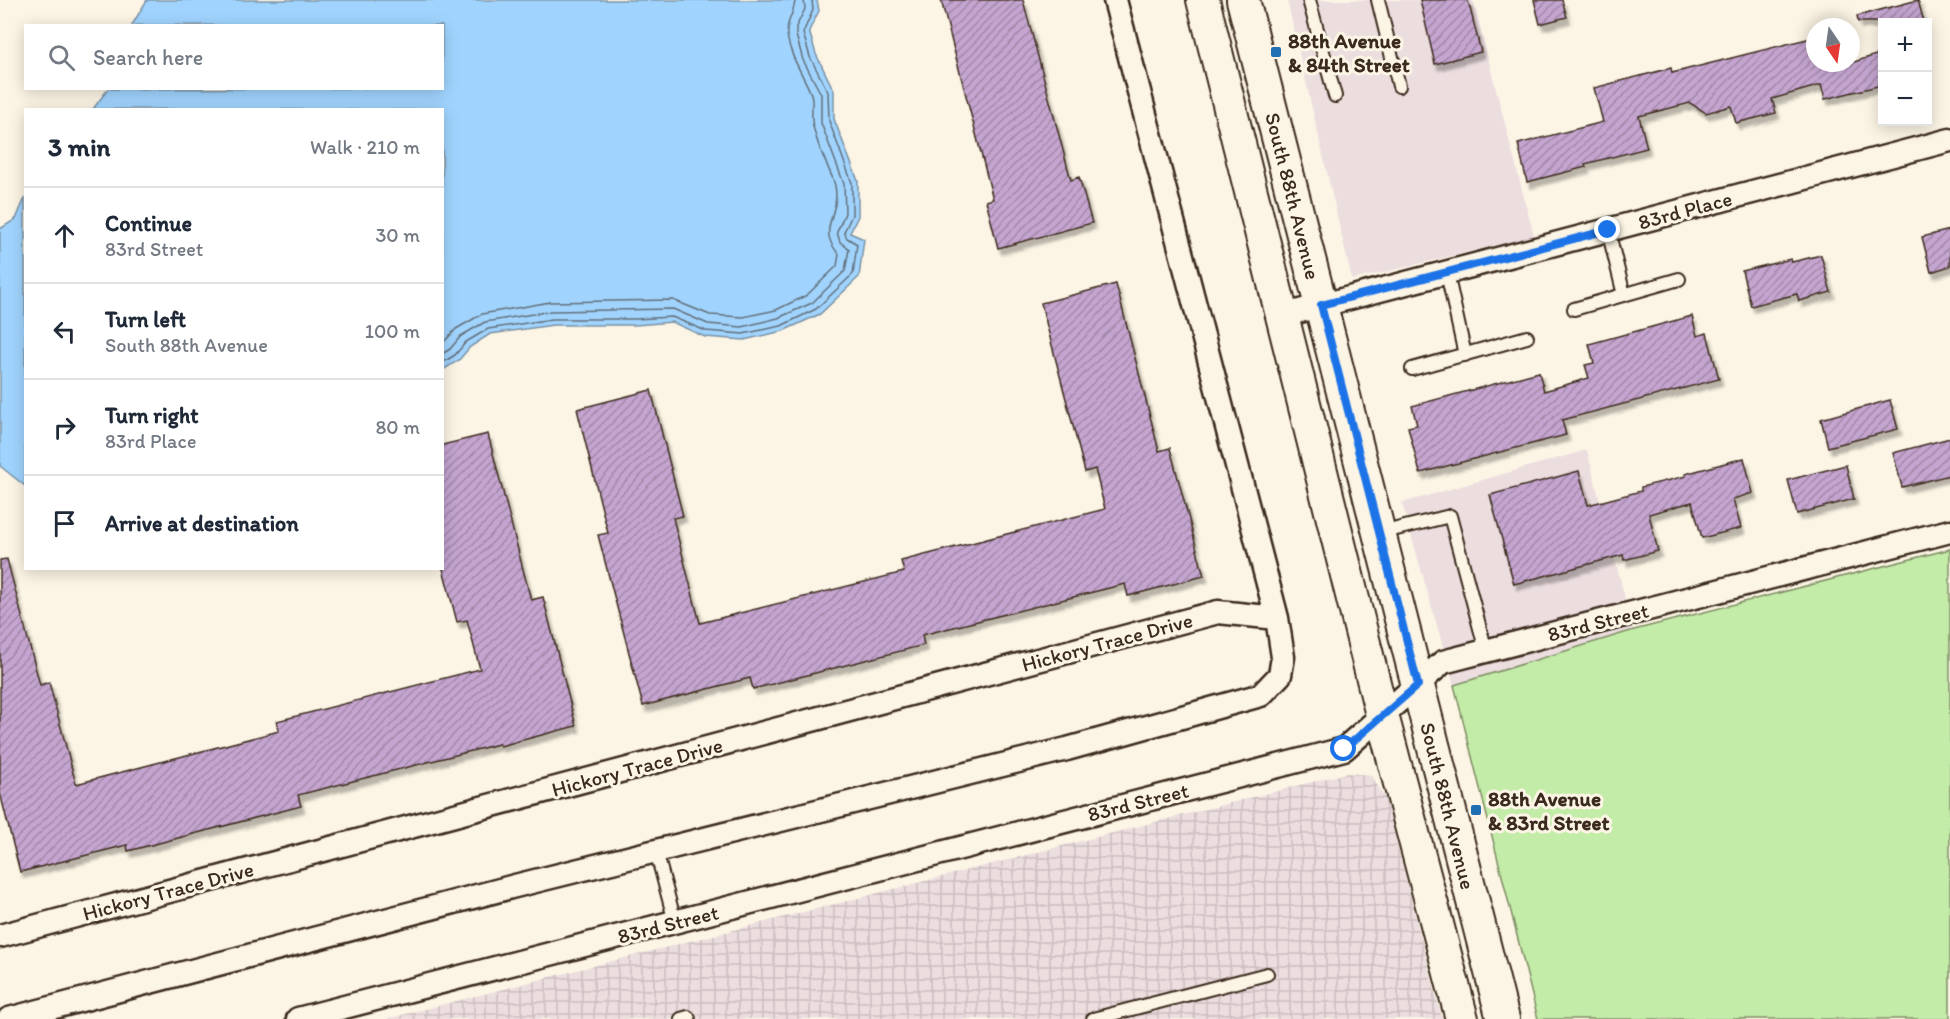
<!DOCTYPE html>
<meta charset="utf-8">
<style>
body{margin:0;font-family:Itim,sans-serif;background:#f2f2f3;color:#1f2937}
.controls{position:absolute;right:18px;top:18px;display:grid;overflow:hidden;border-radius:0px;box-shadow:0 3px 15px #0003}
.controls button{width:54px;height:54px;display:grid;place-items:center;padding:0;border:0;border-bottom:2px solid #e0e1e3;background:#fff;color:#1f2937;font:30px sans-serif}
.compass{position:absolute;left:1806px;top:18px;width:54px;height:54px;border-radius:50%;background:#fff;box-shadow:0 3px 15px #0003;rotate:167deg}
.stop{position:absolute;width:18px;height:18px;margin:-14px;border:4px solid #1a73e8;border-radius:50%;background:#fff}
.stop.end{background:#1a73e8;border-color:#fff;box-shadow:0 2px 6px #0008}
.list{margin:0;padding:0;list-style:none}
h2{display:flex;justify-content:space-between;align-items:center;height:78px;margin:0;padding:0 24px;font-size:26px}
h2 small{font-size:20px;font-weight:400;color:#747a83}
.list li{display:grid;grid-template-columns:39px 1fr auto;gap:18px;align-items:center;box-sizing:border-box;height:96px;padding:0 24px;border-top:2px solid #e0e1e3}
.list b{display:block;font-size:22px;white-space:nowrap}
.list p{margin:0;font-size:20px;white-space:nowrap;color:#747a83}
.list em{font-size:20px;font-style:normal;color:#747a83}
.icon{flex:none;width:33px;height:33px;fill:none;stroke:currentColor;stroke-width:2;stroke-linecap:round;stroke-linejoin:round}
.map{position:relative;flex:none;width:1950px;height:1019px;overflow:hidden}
.search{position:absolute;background:#fff;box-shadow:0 3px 15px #0003;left:24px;top:24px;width:420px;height:66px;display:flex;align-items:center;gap:15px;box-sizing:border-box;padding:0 21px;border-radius:0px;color:#747a83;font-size:22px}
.panel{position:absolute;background:#fff;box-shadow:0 3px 15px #0003;left:24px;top:108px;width:420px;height:462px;border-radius:0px}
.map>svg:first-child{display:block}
</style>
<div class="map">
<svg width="1950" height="1019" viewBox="0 0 1950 1019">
<defs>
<pattern id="industrial-grid" width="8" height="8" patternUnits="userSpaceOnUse" patternTransform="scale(1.5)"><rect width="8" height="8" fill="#ecdddf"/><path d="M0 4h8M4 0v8" fill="none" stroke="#cbbebf"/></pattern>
<pattern id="building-hatch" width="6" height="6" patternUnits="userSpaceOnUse" patternTransform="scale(1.5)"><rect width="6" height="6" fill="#c5a5d0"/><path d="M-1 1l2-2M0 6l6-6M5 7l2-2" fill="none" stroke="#a187a8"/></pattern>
<filter id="shadow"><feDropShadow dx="3.5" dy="6" stdDeviation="1.5" flood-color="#0004"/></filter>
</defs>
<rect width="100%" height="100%" fill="#fcf5e5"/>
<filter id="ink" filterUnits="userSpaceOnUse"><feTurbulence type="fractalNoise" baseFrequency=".0167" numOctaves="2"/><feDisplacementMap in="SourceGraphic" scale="12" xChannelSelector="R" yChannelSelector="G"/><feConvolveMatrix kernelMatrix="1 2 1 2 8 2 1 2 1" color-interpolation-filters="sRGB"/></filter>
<g filter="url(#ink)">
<path fill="#ecdddf" d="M1287,0h186l61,236 -182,44z
M1587,450l46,180 -179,55 -52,-182z"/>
<path fill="url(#industrial-grid)" d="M1347,773l24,2 14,23 57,221h-1056z"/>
<path fill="#c2eca8" stroke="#7e8b63" stroke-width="1.5" d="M1950,549v470h-412l-84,-334 180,-55z"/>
<path fill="#a0d4fe" stroke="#7890a4" stroke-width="1.5" d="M147,0h670l2,11 -10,20 7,23 18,37v28l24,62v35l-8,17 14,6 -5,38 -39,37 -37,17 -39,9 -39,-3 -33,-15 -37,3h-82l-63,9 -20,13 -11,13 -16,10 -1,-260 -349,-1 15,-20 334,-1v-62l-310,-1z
M25,198v288l-25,-20v-237l16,-10z"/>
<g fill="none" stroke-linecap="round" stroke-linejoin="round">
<path stroke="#636e78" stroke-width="1.5" d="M442,344l14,-15 26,-15 68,-12 123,-2 37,15 33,2 33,-7 31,-15 30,-29 2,-12c-24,-25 2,-39 -4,-68 -1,-7 -6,-15 -8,-21 -6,-13 -11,-26 -14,-39 -3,-10 1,-22 -2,-32 -8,-20 -21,-37 -24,-59 -2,-13 8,-22 8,-35
M442,354l8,-5 11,-13 24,-14 66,-11 122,-2 35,15 34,3 36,-9 34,-15 33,-32 4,-22 -9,-7 -3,-10 8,-19 -1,-29 -23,-61v-29l-18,-34 -7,-25v-8l9,-18 -1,-9
M442,363l13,-8 11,-13 22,-13 64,-10h83l37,-2 34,14 37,3 38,-8 35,-17 37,-35 4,-30 -10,-6 -3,-6 8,-17v-32l-23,-62 -1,-29 -18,-35 -7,-24 10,-23 -1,-10"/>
</g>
<path fill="url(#building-hatch)" stroke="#3b2a1e" stroke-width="1.5" filter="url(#shadow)" d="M941,0h82l48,180 8,-3 13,46 -94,25 -12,-47 7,-2z
M1420,0h48l13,52 -46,12z
M1534,0h28l5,17 -27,7z
M1918,0l6,22h-66l-1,-6z
M1815,37v26h36l31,-10v32l-57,14 -4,-14 -49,14 4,14 -40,10 -5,-17 -25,7 -16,-10 -51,13 8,32 -62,16 1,3 -59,15 -9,-38 85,-22 -9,-34 77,-20 1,5z
M1950,230v36l-19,6 -9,-35z
M1821,255l10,37 -32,9 -2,-7 -46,12 -9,-35 49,-12 1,3z
M1116,284l43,167 11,-3 34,128 -76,20 -3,-12 -203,51 2,10 -171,44 -3,-11 -107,28 -45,-171 10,-2 -31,-124 74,-19 32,126 -10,2 27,105 204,-51 -3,-11 204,-52 -10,-40 -10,3 -44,-169z
M1692,316l5,20 10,-3 12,46 -157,41 4,15 -146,38 -12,-46 9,-2 -5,-19 127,-34 5,19 45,-13 -4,-13 9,-2 -5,-19z
M1890,400l8,29 -70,18 -7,-28z
M488,434l43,166 12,-3 33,129 -76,20 -1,-2 -201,51 3,11 -173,45 -1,-6 -107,27 -20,-79v-233l7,-1 33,126 9,-3 27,102 203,-53 -2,-10 203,-52 -13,-49 -10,2 -15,-57v-120z
M1950,438v37l-48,12 -9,-34z
M1744,458l9,35 -20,6 8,29 -39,10 -10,-36 -43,12 9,37 -34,9 -1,-5 -109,29 -24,-89 89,-24 9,34 53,-14v-4l45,-11 -1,-2z
M1846,465l8,34 -57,15 -9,-34z"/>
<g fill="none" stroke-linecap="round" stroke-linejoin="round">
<defs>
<path id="lane" d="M1309,0l26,96
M1378,0l21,86
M1608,230l16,65
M1447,273l18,82
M1574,309l105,-30
M1412,369l115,-32
M1380,533l70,-17 36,135
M656,851l19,71
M681,1019l7,-2 1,2
M1093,1019l174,-45"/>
<path id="street" d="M1281,316l669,-176
M0,936l1218,-324 59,6
M9,1019l506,-133 552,-137 194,-54 19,-20 3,-18 -6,-39 -162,-618
M298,1019l1046,-270 99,-87 507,-131"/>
<path id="secondary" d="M1203,0l179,715 80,304
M1243,0l260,1019"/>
</defs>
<use href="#lane" stroke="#3b2a1e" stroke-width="16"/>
<use href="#street" stroke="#3b2a1e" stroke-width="27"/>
<use href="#secondary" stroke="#3b2a1e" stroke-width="36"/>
<use href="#lane" stroke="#fcf5e5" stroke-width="12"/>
<use href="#street" stroke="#fcf5e5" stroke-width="22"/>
<use href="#secondary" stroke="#fcf5e5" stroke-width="32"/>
</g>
</g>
<g fill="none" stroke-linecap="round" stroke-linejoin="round" filter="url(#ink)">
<path stroke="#1a73e8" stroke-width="8" d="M1344,749l74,-64 -97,-380 287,-75"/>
</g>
<g fill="#1f6fb2" stroke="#fcf5e5" stroke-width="2">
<rect x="1270" y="46" width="12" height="12" rx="3"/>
<rect x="1470" y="804" width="12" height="12" rx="3"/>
</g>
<g text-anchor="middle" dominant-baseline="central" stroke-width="6" stroke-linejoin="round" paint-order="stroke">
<g font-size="21" font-weight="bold" fill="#3b2a1e" stroke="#fcf5e5" text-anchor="start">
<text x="1288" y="40">88th Avenue<tspan x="1288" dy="24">&amp; 84th Street</tspan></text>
<text x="1488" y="798">88th Avenue<tspan x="1488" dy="24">&amp; 83rd Street</tspan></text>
</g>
<g font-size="21" fill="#3b2a1e" stroke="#fcf5e5">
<text transform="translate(1293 196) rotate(76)">South 88th Avenue</text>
<text transform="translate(1685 210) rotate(-15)">83rd Place</text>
<text transform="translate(1598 622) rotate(-14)">83rd Street</text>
<text transform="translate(1107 642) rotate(-15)">Hickory Trace Drive</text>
<text transform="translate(637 767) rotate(-15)">Hickory Trace Drive</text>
<text transform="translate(1138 802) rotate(-14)">83rd Street</text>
<text transform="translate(1448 806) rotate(76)">South 88th Avenue</text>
<text transform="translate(168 891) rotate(-15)">Hickory Trace Drive</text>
<text transform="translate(668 924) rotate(-14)">83rd Street</text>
</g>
</g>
</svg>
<div class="controls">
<button>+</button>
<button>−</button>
</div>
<svg class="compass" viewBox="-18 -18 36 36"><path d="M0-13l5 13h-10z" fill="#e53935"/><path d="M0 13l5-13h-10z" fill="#747a83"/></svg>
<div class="stop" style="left:1344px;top:749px"></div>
<div class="stop end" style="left:1608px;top:230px"></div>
<div class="search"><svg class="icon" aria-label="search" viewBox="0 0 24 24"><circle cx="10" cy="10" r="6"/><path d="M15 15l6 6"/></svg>Search here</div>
<section class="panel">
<h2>3 min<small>Walk · 210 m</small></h2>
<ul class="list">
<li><svg class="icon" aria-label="ahead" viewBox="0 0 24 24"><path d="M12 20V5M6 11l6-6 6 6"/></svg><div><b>Continue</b><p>83rd Street</p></div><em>30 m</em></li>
<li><svg class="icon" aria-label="left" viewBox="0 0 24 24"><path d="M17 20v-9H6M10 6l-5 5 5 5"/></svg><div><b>Turn left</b><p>South 88th Avenue</p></div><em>100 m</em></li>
<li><svg class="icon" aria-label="right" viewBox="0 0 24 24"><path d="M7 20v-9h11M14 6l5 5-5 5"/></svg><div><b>Turn right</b><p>83rd Place</p></div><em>80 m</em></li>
<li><svg class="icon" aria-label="arrive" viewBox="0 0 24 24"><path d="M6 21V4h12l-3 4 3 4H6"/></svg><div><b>Arrive at destination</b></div></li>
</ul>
</section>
</div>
